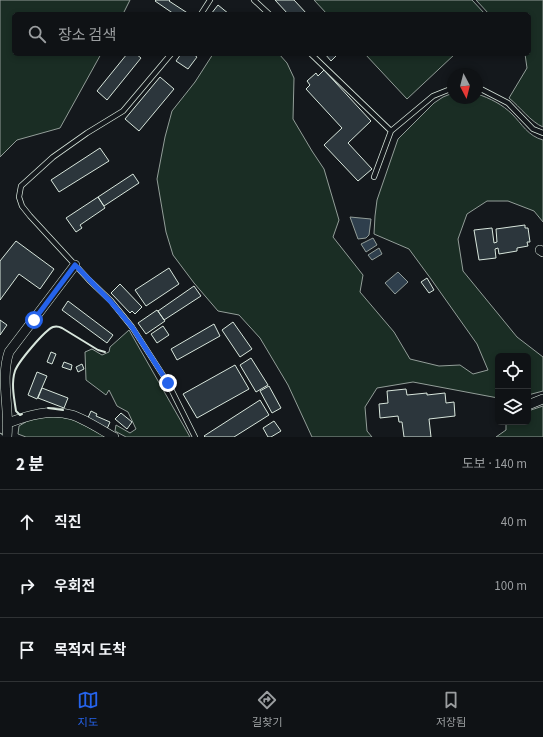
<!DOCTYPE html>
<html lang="ko">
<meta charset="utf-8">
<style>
body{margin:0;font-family:"Source Sans 3","Noto Sans KR",sans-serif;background:#1d2022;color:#f1f3f6}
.controls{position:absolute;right:12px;bottom:12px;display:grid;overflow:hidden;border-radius:6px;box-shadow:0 2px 6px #0003}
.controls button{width:36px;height:36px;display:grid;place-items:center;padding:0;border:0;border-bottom:1px solid #2f3234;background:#0f1215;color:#f1f3f6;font:20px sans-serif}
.compass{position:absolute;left:447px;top:68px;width:36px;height:36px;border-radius:50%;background:#0f1215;box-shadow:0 2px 6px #0003;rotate:173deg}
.stop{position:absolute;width:12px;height:12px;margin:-9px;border:3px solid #2563eb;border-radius:50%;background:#fff}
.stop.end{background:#2563eb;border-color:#fff;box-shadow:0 1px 4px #0008}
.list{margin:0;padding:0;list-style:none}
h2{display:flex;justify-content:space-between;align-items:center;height:52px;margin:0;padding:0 16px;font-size:17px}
h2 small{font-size:13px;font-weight:400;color:#9b9ea0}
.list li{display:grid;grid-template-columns:26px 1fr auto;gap:12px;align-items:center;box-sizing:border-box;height:64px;padding:0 16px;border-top:1px solid #2f3234}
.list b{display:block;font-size:15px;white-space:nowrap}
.list em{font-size:13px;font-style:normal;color:#9b9ea0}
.icon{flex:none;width:22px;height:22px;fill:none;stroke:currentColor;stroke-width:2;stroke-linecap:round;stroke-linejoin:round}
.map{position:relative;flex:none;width:543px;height:437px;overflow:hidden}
.search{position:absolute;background:#0f1215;box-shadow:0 2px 6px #0003;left:12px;right:12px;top:12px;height:44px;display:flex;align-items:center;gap:10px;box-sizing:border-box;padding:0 14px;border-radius:6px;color:#9b9ea0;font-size:15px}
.sheet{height:244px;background:#0f1215}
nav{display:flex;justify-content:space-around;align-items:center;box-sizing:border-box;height:56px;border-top:1px solid #2f3234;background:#0f1215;font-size:11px;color:#9b9ea0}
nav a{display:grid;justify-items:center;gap:2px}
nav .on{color:#2563eb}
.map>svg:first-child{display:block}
</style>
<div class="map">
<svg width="543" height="437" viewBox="0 0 543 437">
<rect width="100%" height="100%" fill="#14181c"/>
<path fill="#1a2d24" stroke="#939e99" d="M0,0h130l-7,14h-109v40h87l-41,74 -43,12 -17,17z
M314,0h158l13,14h-158z
M476,0h67v127c-12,-5 -23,-20 -34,-29l18,-30 -2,-14h4v-40h-40z
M213,54h66l8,9 7,15 -1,41 19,32 12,18 15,51 -6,17 30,38 -3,17 34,40 16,27 29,7 21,-1 13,9 15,-4 -11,-26 -46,-65 -22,-30 -35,-15 1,-18 2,-16 21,-61 36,-36 9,-6 10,-4v5h24v-4c13,4 26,11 35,20 10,10 16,22 31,26v82l-9,-11 -26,-10h-21l-20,13 -9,25 5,32 54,66 26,20v34l-15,4v-39h-30v42l-85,-16 -36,6 -12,19 2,24 5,6h-60l-24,-52 -28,-47 -21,-23 -21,-4 -24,-28 -21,-28 -7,-23 -9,-53 8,-42 7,-26 23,-29z
M365,54h90l-48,45z
M129,330l61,107h-64l-11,-6 1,-6 14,8 6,-4 -8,-17 -11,-6 -8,-16 -3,5 -20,-15 -1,-28 7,-3 10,6 7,-3 1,-5z
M543,406v31h-47l10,-7v-8h22v-11z
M46,415l27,4 34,18h-81l-8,-3 1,-8 10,-6z"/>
<path fill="#2f3f4d" stroke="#939e99" d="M350,217l21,2 -2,16 -3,3 -8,1z
M373,238l4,7 -11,7 -5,-8z
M379,248l3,6 -10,6 -4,-5z
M398,272l10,10 -13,12 -10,-11z"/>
<path fill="#2c363c" stroke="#d8e6dc" d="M156,0h14l-1,1 20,13h-15l-19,-13z
M275,0h19l13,14h-19z
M218,5l11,9h-18z
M127,54h9l5,4 -34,42 -10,-9z
M181,54h12l4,3 -9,12 -12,-8z
M325,54h13l-7,7z
M324,70l47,51 -23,22 24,26 -14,12 -34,-36 18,-17 -36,-39 4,-4 -3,-4 9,-8 2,3z
M160,77l14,12 -35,42 -14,-12z
M100,148l9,13 -50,31 -8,-12z
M133,174l6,9 -35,23 -6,-9z
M98,197l7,11 -25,17 2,3 -6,4 -10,-14z
M525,225v3h3l2,14h-3l1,4 -11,2v3l-18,3 -1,-6 -3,1 1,9 -17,2 -5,-30 18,-2 2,15 3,-1 -1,-13z
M16,241l38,28 -14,20 -21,-15 -19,26v-39z
M169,268l10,16 -33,22 -11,-16z
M427,278l7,12 -5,3 -8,-11z
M120,284l22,23 -7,7 -3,-3 -2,2 -19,-20z
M194,286l7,10 -37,24 -6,-9z
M68,301l45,34 -6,8 -45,-33z
M157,310l8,11 -19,13 -8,-11z
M0,320l7,5 -7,10z
M233,322l19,27 -12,8 -18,-27z
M214,324l6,12 -43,24 -6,-11z
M163,326l6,9 -12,8 -6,-9z
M51,352l5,2 -4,10 -5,-2z
M251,358l17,27 -12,7 -16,-27z
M64,362l8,3 -1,5 -9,-3z
M82,364l2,5 -6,3 -2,-5z
M235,365l14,24 -52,29 -14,-24z
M37,372l10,4 -10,23 -9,-4z
M269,386l12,22 -9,5 -12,-22z
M42,388l26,10 -4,10 -26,-10z
M406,389l1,6 20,-2v2l18,-2 1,10 8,-1 1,14 -26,3 2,18h-27l-2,-15h-3l-1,-6 -18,2 -1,-14 9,-1 -1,-12z
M260,400l9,15 -35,22h-29l-1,-1z
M91,411l6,3 -1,2 14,6 -3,7 -20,-9z
M121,413l11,9 -5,7 -12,-10z
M274,421l7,10 -10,6h-3l-5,-9z"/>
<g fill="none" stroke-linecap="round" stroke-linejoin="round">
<defs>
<path id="service" d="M254,0l15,14
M201,14l9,-14
M171,54l-48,57 -36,22 -34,24 -32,29 -2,11 3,9 8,10 59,64 22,21 21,26 36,56 27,54
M311,54l80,77 42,-35 20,-8
M477,87l31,16 25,26 10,4
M374,177l17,-46
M0,436l1,1"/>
<path id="minor" d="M540,250l3,2
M528,405l15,-6
M8,423c21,-8 42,-14 64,-8 11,3 31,16 42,22
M7,437c3,-29 -7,-58 2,-85l66,-87"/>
</defs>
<use href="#service" stroke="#d8e6dc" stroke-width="6"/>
<use href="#minor" stroke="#d8e6dc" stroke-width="10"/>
<use href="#service" stroke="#14181c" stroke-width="4.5"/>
<use href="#minor" stroke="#14181c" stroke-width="9"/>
<path stroke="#d8e6dc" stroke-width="2" d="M48,408l15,2
M22,414l-2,1 -4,-4c-2,-13 -5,-28 -1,-40 3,-9 30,-41 38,-44 3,-1 7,0 9,1l36,22 7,2"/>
</g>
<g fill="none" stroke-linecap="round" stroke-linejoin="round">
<path stroke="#2563eb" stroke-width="5" d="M34,320l41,-55 36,37 21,25 36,56"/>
</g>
</svg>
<div class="controls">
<button><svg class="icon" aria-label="locate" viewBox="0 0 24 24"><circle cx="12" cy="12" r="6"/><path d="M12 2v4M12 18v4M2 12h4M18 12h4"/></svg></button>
<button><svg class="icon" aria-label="layers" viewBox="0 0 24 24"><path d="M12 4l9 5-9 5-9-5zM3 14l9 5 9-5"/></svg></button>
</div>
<svg class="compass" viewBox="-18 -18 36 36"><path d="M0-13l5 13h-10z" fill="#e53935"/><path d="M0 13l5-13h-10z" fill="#9b9ea0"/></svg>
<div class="stop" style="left:34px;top:320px"></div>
<div class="stop end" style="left:168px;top:383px"></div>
<div class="search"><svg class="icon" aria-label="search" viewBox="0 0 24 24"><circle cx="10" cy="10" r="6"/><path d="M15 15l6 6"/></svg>장소 검색</div>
</div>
<section class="sheet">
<h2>2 분<small>도보 · 140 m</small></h2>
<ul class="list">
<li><svg class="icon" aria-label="ahead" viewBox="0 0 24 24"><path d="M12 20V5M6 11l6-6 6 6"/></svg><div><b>직진</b></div><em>40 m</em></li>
<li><svg class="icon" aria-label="right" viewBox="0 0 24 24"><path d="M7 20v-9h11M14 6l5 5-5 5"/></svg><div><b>우회전</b></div><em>100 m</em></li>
<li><svg class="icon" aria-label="arrive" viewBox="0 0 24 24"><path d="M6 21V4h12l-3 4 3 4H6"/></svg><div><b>목적지 도착</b></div></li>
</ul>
</section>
<nav>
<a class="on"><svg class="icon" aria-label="map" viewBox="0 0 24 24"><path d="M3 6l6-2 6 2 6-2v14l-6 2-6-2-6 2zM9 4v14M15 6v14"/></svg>지도</a>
<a><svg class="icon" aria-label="directions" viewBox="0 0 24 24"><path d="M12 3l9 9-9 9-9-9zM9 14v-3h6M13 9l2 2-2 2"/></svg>길찾기</a>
<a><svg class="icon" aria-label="saved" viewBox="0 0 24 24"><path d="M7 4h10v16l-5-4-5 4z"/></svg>저장됨</a>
</nav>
